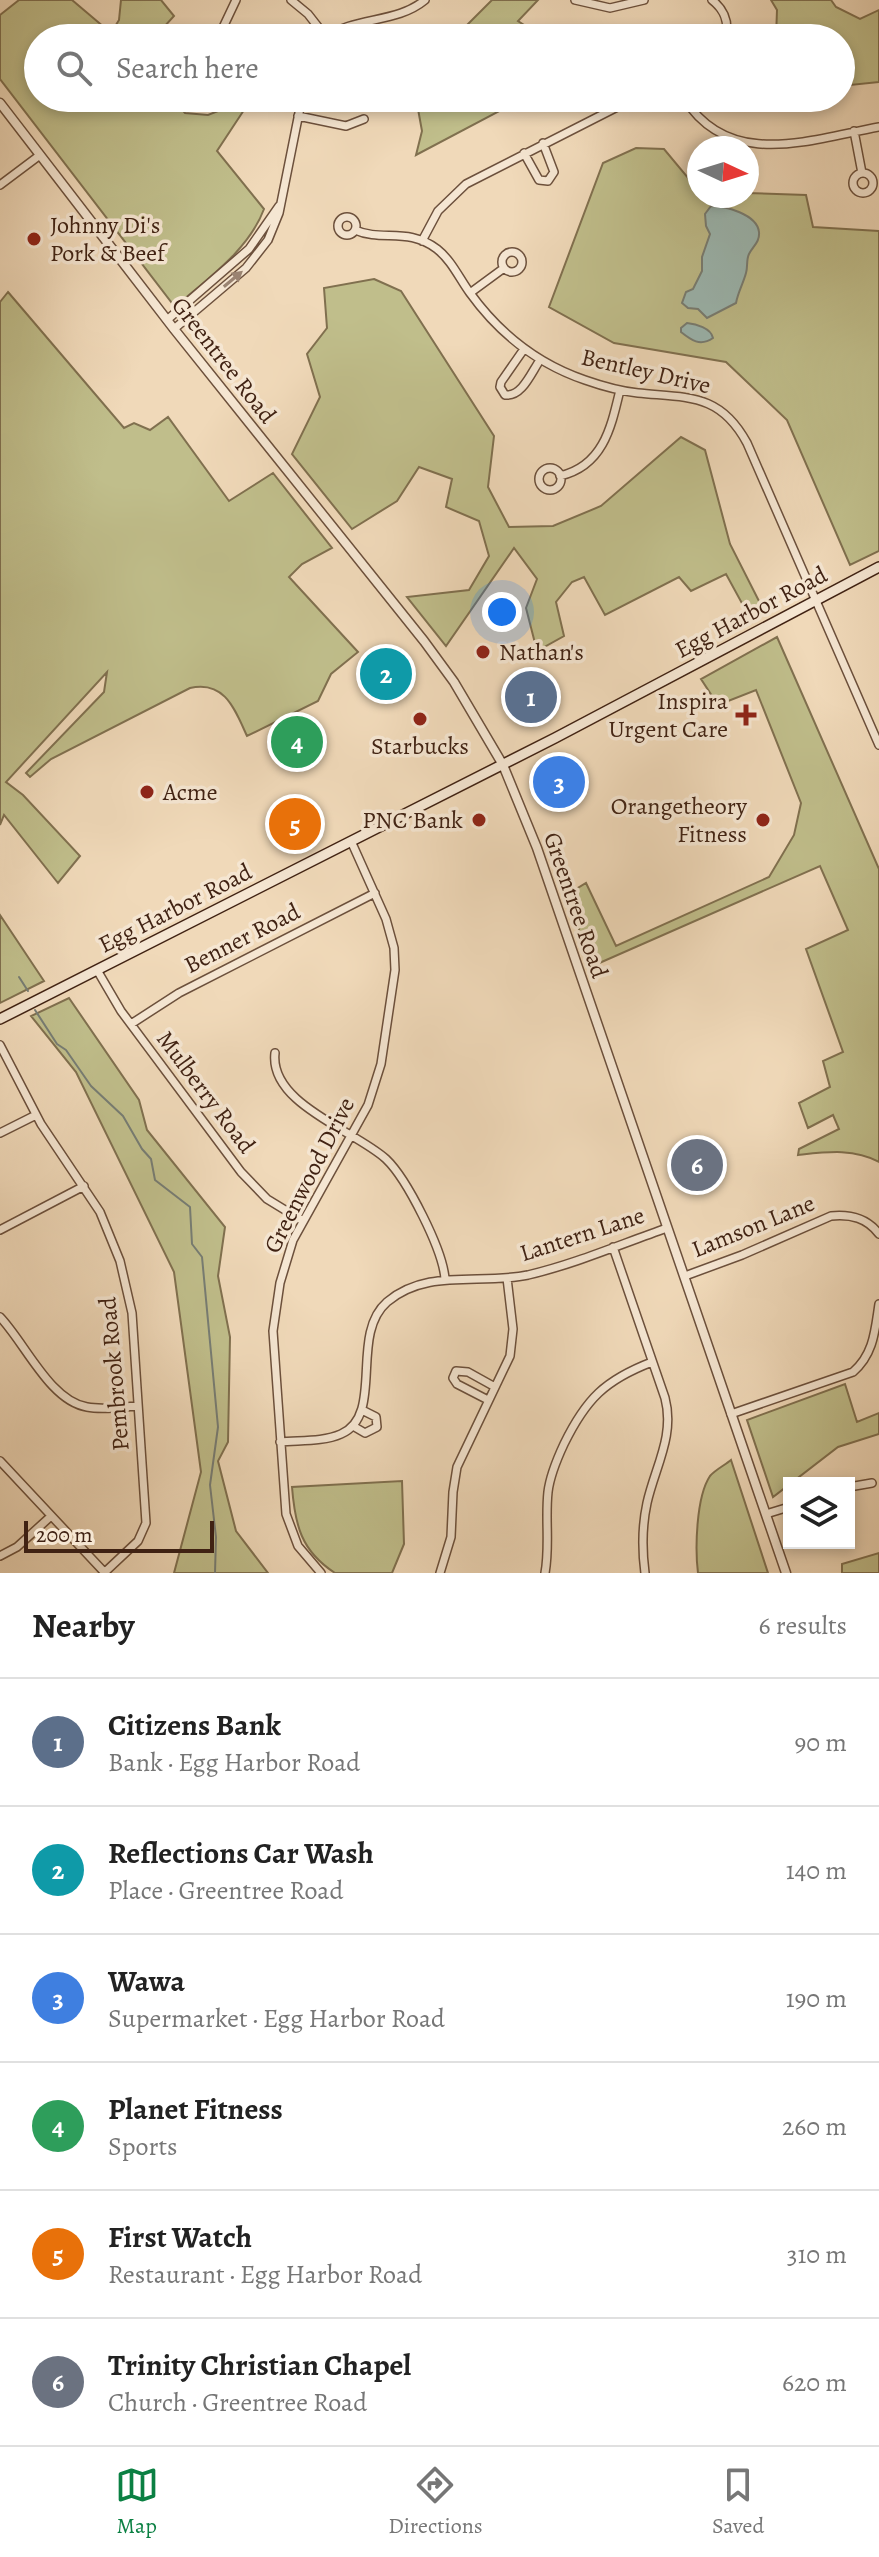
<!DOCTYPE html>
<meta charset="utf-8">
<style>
body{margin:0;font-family:Alegreya,serif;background:#f6f6f6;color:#222}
.controls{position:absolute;right:24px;bottom:24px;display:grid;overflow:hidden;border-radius:0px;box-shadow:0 4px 12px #0003}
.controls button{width:72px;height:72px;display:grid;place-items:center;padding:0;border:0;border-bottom:2px solid #e0e0e0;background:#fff;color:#222;font:40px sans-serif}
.compass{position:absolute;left:687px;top:136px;width:72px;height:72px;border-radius:50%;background:#fff;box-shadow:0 4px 12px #0003;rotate:94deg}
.scale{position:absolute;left:24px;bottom:20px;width:190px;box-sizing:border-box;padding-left:8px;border:4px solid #402213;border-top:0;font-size:22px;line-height:28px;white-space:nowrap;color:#402213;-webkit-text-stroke:6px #f5e6d2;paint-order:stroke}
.you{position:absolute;left:502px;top:612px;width:28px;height:28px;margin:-20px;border:6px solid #fff;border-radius:50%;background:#1a73e8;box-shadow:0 0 0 12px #1a73e833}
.badge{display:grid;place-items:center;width:52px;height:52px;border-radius:50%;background:#0b8043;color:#fff;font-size:26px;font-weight:700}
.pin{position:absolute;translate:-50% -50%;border:4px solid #fff;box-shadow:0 2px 8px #0006}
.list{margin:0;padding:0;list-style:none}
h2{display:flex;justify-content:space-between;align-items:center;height:104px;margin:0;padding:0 32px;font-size:34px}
h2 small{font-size:26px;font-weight:400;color:#767676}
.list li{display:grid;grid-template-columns:52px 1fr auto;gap:24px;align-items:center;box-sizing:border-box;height:128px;padding:0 32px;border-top:2px solid #e0e0e0}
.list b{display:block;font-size:30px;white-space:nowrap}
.list p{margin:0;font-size:26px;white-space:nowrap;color:#767676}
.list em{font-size:26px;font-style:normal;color:#767676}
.icon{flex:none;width:44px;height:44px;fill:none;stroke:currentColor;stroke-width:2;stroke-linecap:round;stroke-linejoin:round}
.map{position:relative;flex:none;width:879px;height:1573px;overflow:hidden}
.search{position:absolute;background:#fff;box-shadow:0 4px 12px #0003;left:24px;right:24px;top:24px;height:88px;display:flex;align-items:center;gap:20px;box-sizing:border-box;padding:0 28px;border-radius:44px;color:#767676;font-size:30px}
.sheet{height:872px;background:#fff}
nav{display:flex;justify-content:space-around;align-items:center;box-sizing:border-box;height:112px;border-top:2px solid #e0e0e0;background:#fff;font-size:22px;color:#767676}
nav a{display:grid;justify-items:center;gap:4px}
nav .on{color:#0b8043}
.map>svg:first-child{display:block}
</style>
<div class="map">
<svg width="879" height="1573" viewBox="0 0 879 1573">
<rect width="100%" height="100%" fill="#f0d9b9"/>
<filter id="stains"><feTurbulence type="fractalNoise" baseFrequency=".0025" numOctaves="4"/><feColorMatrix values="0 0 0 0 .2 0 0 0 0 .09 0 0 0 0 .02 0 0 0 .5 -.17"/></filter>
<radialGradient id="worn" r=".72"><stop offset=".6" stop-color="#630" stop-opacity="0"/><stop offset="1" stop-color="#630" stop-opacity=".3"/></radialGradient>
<path fill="#c0be8b" stroke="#80704f" stroke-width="2" d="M19,0h53l39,33 8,-13 2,-20h40l13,16 -20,22h-116v60h134l13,15 23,2 33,-13 5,5 -29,44 47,58c-15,41 -57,70 -89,98l-175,-228v-64z
M492,0h46l-20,21 26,17h-90z
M771,0h60l5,7 24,12 19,-9v72l-38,4v-48h-65l1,-28z
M416,98h108l-108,57 6,-24z
M636,148l28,1 35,42v5h48v-3l59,2 7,32 66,4v320l-29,14 -63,-145 -61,-58 -112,-19 -65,-36 54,-144z
M374,279l27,12 93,145 -6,51 21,40 44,-1 48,-20 80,-69 24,13 25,94 34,67 -14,7 -24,-44 -35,17 -12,-14 -74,38 -21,-38 -12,5 -16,20 8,34 -27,15 -11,-43 11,-29 -23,-31 -68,98 -39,-49 62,-7 20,-34 -10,-35 -33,-14 6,-28 -33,-12 -22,34 -45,28 -60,-75 28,-57 -13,-43 20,-26 -3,-40z
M8,292l116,136 10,-5 16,7 18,-13 61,84 44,-28 59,75 -30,16 -13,13 69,75 -27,22 -13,27 -71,35c-12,-26 -22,-56 -57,-48l-139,71 -21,18 -4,-4 78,-81 3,-20 -101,110 17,13 57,61 -22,27 -54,-68 -4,10v-523z
M777,637l102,232v293c-25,-14 -53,-10 -81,-7l1,-6 40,-20 -6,-14 -25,13 -9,-25 31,-16 -7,-26 20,-9 -37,-103 42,-19 -28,-64 -232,102 -4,-22 -16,-52 18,-11 30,63 153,-69 25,-42 7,-32 -45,-113 -38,15 -17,-26z
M0,915l44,66 -44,22z
M69,998l70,102 8,30 78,97 -7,49 12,61 -2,105 -10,19 18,70 32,42h-94l27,-101 -27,-200 -98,-200 -45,-56z
M845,1384l12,38 22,-9v21l-41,13 -65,50 -26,-77z
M731,1460l37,113h-70c-3,-24 -2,-76 12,-97 5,-6 15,-11 21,-16z
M402,1481l2,63 -12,29h-57c-34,-22 -40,-48 -43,-86z
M879,1553v20h-37v-9z"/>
<path fill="#9bb9b4" stroke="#777d74" stroke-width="2" d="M711,206c14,0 46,8 48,26 1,10 -6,14 -10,22 -3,6 -1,13 -3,19 -3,11 -8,19 -10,30l-29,15 -9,-9 -10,-1 -6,-5 4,-11 7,-3 9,-18v-14l8,-23 -4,-8 -1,-12z
M687,323c9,1 24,5 26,15 -13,9 -22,2 -32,-6v-4z"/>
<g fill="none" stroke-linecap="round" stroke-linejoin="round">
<path stroke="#777d74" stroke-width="2" d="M19,977l9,14
M35,1010l22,34 9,6 25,36 32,30 19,33 9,10 4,21 35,27 2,37 10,13 16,170 -8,58 6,52 -1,36"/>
<defs>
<path id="minor" d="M291,0l17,14 18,23
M575,0l35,8 34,-8
M712,0c13,10 17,22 14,38
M218,38l18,-38
M325,38c30,-22 71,-14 100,-38
M684,98c45,73 128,41 195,29
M298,116l48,10 18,-7
M854,131l8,42
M524,153l15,27 9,1 6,-9 -11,-29
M853 183a10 10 0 1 1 20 0a10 10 0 1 1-20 0Z
M0,185l40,-30
M338 226a9 9 0 1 1 18 0a9 9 0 1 1-18 0Z
M355,230c27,12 53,-3 82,19 15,12 22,29 33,44 29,40 68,71 115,87 17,6 35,11 53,13 50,5 82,0 109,50l132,302
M422,241l16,-30 28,-27 169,-86
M502 262a10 10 0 1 1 20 0a10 10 0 1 1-20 0Z
M470,293l34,-25
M167,320l82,-71 30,-43
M174,329l72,-61 22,-28 11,-27 23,-115
M524,349l-23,33 -1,5 5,8c17,2 26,-22 35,-35
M539 479a11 11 0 1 1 22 0a11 11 0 1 1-22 0Z
M560,476c43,-10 51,-48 60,-86
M97,970l24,41 120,161 26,27 36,22
M131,1024l48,-31 196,-100
M0,1045l41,79 59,88 20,49 12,52 14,210 -8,18 -34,32
M275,1053c-6,51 81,78 111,106 21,20 57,91 59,120
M0,1133l36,-18
M0,1230l84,-44
M613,1247l52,151c10,38 -10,69 -18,105 -5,23 -5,47 -2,70
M685,1276l57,-21 89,-39c20,-2 36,2 48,18
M0,1317c25,26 50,84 87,90 16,3 35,0 51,-1
M488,1400l-31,-16 -4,-6 3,-7 12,1 27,15
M731,1414l122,-42c21,-18 22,-42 26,-68
M353,1426l12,7 12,-6 -1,-10 -14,-7
M280,1442c19,-2 43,0 61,-8 44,-19 8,-99 46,-132 40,-34 93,-17 141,-27 47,-11 93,-31 139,-47
M0,1461l105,112
M849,1487l23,-4
M766,1514l23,-7
M0,1556l17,-9 33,-30
M321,1573l-23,-27 -12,-32 -13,-183 7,-48 13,-43 75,-135 13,-41 14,-94 -1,-22 -8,-29 -35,-78
M440,1573l11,-36 2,-45 4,-25 53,-111 3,-27 -6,-51
M545,1573c5,-27 0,-54 3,-81 2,-17 9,-33 16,-48 22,-45 41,-64 88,-82"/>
<path id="tertiary" d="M0,103l174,226 250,312 30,41 49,83 34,83 249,725"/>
<path id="secondary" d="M0,1019l555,-281 324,-171"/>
</defs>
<use href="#minor" stroke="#6c503c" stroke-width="10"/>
<use href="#tertiary" stroke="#6c503c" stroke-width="11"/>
<use href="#secondary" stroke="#402213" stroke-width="12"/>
<use href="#minor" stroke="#f5e6d2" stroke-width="7"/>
<use href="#tertiary" stroke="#f5e6d2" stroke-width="8"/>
<use href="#secondary" stroke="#f5e6d2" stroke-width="9"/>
</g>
<defs><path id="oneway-solid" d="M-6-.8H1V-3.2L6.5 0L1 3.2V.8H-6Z" transform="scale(2)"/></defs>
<use fill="#9a8472" href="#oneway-solid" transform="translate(233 279) rotate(-40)"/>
<g fill="#8f2418" stroke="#f5e6d2" stroke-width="3">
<circle cx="34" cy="239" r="8"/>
<circle cx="483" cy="652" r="8"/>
<path d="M742 703h8v8h8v8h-8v8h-8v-8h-8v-8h8z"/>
<circle cx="420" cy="719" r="8"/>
<circle cx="147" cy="792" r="8"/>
<circle cx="479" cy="820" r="8"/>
<circle cx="763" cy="820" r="8"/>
</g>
<g text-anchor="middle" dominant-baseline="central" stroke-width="7" stroke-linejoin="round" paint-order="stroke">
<g font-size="24" fill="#402213" stroke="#f5e6d2" text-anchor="start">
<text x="50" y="225">Johnny Di's<tspan x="50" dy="28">Pork &amp; Beef</tspan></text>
<text x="499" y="652">Nathan's</text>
<text x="728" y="701" text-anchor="end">Inspira<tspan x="728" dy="28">Urgent Care</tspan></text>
<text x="420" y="746" text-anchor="middle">Starbucks</text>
<text x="163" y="792">Acme</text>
<text x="747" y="806" text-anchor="end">Orangetheory<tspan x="747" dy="28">Fitness</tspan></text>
<text x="463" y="820" text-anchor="end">PNC Bank</text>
</g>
<g font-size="24" fill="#402213" stroke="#f5e6d2">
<text transform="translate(224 360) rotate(52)">Greentree Road</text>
<text transform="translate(646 371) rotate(13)">Bentley Drive</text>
<text transform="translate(751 612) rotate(-28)">Egg Harbor Road</text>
<text transform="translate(576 905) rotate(71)">Greentree Road</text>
<text transform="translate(175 908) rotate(-27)">Egg Harbor Road</text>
<text transform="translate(242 938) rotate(-27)">Benner Road</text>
<text transform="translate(206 1092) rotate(53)">Mulberry Road</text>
<text transform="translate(309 1175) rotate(-63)">Greenwood Drive</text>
<text transform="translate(753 1226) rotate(-22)">Lamson Lane</text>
<text transform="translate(582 1234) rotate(-18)">Lantern Lane</text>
<text transform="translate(114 1374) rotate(-95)">Pembrook Road</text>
</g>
</g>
<rect width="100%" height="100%" filter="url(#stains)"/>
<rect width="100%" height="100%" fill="url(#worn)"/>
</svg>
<div class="controls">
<button><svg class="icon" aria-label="layers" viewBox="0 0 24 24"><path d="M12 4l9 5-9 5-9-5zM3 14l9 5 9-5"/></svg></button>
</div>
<svg class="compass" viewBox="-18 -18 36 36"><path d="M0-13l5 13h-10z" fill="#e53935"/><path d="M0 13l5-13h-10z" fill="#767676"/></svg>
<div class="scale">200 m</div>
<div class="you"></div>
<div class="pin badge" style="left:531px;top:697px;background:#5c6f8a">1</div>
<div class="pin badge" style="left:386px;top:674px;background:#0f9aa8">2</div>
<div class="pin badge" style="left:559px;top:782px;background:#3f7fe0">3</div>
<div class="pin badge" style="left:297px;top:742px;background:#2e9e5b">4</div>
<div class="pin badge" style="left:295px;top:824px;background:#e8710a">5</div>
<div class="pin badge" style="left:697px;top:1165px;background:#6b7280">6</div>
<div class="search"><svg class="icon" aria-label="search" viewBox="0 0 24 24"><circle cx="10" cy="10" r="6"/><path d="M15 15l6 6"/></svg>Search here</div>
</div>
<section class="sheet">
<h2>Nearby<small>6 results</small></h2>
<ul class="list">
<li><span class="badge" style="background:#5c6f8a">1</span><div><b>Citizens Bank</b><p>Bank · Egg Harbor Road</p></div><em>90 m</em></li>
<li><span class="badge" style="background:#0f9aa8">2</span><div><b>Reflections Car Wash</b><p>Place · Greentree Road</p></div><em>140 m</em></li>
<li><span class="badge" style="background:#3f7fe0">3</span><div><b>Wawa</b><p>Supermarket · Egg Harbor Road</p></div><em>190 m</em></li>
<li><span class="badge" style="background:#2e9e5b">4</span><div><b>Planet Fitness</b><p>Sports</p></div><em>260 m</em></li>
<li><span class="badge" style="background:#e8710a">5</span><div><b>First Watch</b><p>Restaurant · Egg Harbor Road</p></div><em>310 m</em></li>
<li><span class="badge" style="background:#6b7280">6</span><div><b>Trinity Christian Chapel</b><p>Church · Greentree Road</p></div><em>620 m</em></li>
</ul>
</section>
<nav>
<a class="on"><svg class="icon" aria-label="map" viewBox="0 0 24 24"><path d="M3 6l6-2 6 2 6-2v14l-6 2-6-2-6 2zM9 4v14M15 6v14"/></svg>Map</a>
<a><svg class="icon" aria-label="directions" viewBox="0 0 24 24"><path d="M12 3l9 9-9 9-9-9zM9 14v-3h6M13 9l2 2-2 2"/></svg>Directions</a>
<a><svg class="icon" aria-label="saved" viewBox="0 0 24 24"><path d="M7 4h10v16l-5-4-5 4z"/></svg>Saved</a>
</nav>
